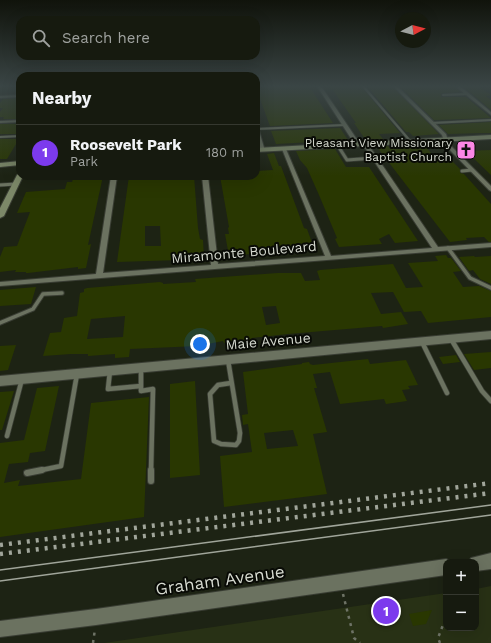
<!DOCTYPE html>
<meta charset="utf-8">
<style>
body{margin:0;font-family:"Work Sans",sans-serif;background:#23271d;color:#f1f3f6}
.controls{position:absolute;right:12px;bottom:12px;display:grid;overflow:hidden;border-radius:8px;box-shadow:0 4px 16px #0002}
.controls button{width:36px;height:36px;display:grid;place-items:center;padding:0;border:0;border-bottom:1px solid #35382f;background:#161a0f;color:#f1f3f6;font:20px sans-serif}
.compass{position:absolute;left:395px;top:12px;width:36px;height:36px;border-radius:50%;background:#161a0f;box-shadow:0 4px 16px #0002;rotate:83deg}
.you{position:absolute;left:200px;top:344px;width:14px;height:14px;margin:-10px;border:3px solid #fff;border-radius:50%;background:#1a73e8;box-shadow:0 0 0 6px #1a73e833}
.badge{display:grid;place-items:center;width:26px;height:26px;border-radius:50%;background:#7c3aed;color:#fff;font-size:13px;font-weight:700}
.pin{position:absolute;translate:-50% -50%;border:2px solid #fff;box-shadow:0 1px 4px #0006}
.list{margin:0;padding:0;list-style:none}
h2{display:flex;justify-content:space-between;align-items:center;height:52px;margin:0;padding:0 16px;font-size:17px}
h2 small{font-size:13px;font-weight:400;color:#9ea19e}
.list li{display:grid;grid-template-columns:26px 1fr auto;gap:12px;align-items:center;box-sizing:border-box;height:56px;padding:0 16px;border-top:1px solid #35382f}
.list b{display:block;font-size:15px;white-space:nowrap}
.list p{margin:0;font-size:13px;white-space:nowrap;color:#9ea19e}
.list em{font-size:13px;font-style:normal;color:#9ea19e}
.icon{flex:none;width:22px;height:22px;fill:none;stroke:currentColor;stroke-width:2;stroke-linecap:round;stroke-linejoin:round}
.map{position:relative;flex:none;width:491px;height:643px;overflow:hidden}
.search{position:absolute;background:#161a0f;box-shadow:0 4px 16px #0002;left:16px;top:16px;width:244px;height:44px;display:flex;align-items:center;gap:10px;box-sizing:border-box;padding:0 14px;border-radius:12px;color:#9ea19e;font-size:15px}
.panel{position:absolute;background:#161a0f;box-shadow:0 4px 16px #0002;left:16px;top:72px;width:244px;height:108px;border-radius:12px}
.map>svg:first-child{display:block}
</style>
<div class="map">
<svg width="491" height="643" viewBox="0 0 491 643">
<rect width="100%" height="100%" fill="#1d2314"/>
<path fill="#283115" d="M491,586v57h-387l342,-50v35h30v-39z"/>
<path fill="#293701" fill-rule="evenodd" d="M290,86h19l24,37 -63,3 -14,-38z
M330,86h31l39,47 -21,1 4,5h-18l-11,-16h2z
M367,86h25l47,48 -26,2 -4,-4h-3z
M399,86h55l6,6 -17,1 -2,1v3h25l25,21 -57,2z
M463,86h15l13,9 -5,1 5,4v10z
M20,98v21h-17l1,-2h-4v-5l3,-4h-3v-5l3,-4z
M491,122v11h-11l-32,1 -9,-9z
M0,124h20v6l-2,4h-18z
M340,128l8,12 -72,4 -5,-13z
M0,139h19l-12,20h-7z
M388,146l2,3 35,-3 13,15h14l8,8v4l4,1 27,30v38h-2l-5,-5 -18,1 1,2 -17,2 -73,-95z
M335,149l11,18h23l49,74 -23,2 -6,-9 -10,5 3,5 -43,3 -4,-8 2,-1 -18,-43 -12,-27 -7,-8 -4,-9z
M491,150v25l-25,-24z
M274,153l5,13h2l23,62 3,1 7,19 -85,8 -4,-22h4l-1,-6 1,-1 -9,-51h14l1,3 18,-1v-2h3v-5l17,-1 -6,-16z
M74,176h29l-13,60 -2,9 3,-1 -5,24 -8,1v-2l-50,6h-2v-1h-11l1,-2 -16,2v-15l4,-10 13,-1 13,-34 -13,1 9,-21 39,-3 2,-7h5z
M129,176h65l4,52 2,11 3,1 1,18 -24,2 -63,2zM145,226h15l1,20h-16z
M446,255l2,3h3l10,13 -8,1 10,15 16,-1 12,5v26l-63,6 -7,-12 -17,1 -11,-20 -22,1 10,21 20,-2 7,12 -25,4 -1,-2 -94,8 -36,4 1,3 -21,1 -8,1 -1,-2 -25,5 -68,3 -1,8 -14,1v-4l-27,2v-2h-17l-28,2 7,-23 11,-1 3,-14 13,-2 3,-23 4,-1v-3l3,-1 73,-6 3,1v1l33,-2 -1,-3 83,-6h23l4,8 15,-1 -3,-9 3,-1 73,-6 13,24 17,-1 -15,-24 30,-2 -3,-5zM276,306l4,17 -14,2 -4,-18zM125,316l-2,21 -36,2 4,-20z
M474,256l1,1 16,-1v28l-11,-5 -7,-9 -4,1 -10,-14z
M36,287l-5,17 -31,2v-16z
M16,345l-8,25 -8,1v-25z
M491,352v16l-17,2 -10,-16z
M456,355l4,7 -17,2 -4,-7z
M368,359l2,5 36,-4 12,25 -10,1 2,3 -8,1 5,11 -21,3 -2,-5 -44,5 -10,-32 -17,2 4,14h-3l13,44 -14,2 14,60 -103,13 -4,-51 32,-4 -4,-28 -5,1 -1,-10 6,-1 -5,-42 59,-8v-1l7,-1 1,2 3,1zM293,430l5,16 -31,3 -3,-16z
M195,381l5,94 -30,3v-94z
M59,386l-14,65 -15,2 -2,9 -19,2 -5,19 16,-3 -2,6 63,-7 10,-76 58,-6 -5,120 -144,20v-94l24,-3 13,-52z
M14,391l-12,39h-2v-38z
M432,610l-6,14 -13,2 -4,-12z"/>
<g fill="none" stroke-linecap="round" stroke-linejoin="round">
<defs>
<path id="service-far4" d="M363,86l48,56
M443,95l24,-1
M432,123l59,-3
M256,129l88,-4
M0,137l20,-1
M338,146l3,4"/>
<path id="service-far3" d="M340,149l7,11 27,-2
M462,171l10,-1
M0,185l16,-1"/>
<path id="service-far2" d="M448,248l22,30 21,10
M0,323l33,-14 10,-15 19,-1"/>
<path id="service-far1" d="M451,339l31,52 9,10
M422,342l25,51
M228,360l12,73 -1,8 -3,4 -15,-1 -7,-3 -4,-47 8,-9 13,-2
M141,368v23l12,-2 -2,82
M110,371l-2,18 33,-3
M7,436l15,-57
M37,471l24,-5 16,-92"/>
<path id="service" d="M27,473l15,-3
M151,481v-11"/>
<path id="minor" d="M317,86h4l35,52 14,9 68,100 53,-4v4l-491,39v-4l96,-8 15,-98h6l-14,97 108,-8 -9,-89h6l10,88 107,-8 -43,-107 2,-1 2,1 45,107 101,-8 -66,-99 -14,-9z
M393,86h4l49,48 3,10 42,42v5l-2,-1 -44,-45 -3,-10z
M455,86h5l31,26v3z
M20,95v2l-20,1v-2z
M20,120v2l-20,1v-2z
M256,126l2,1 7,24 -5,-1 -4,-15z"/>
<path id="tertiary" d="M491,331v8l-491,47v-10z
M491,553v16l-15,2v-9h-7l2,-4z
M446,559l6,3h-6v13l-350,50 -96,12v-16l96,-12z"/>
<path id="secondary" d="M491,135v4l-235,13v-4z
M20,161v4l-20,2v-4z
M20,173v3h3l-19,40 -4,2v-10l17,-33z"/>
</defs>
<use href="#service-far4" stroke="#393d33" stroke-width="3"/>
<use href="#service-far3" stroke="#393d33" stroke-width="4.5"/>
<use href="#service-far2" stroke="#393d33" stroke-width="5.5"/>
<use href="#service-far1" stroke="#393d33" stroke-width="6"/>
<use href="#service" stroke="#393d33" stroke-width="8"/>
<use href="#minor" stroke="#393d33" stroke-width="2"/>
<use href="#tertiary" stroke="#393d33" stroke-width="2"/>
<use href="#secondary" stroke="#393d33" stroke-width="2"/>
<path stroke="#6e7366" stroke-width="2.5" stroke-dasharray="3 4.5" stroke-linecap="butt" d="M343,594l11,44 6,5
M93,643l2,-14
M440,643l-2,-5 8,-21"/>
<use href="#service-far4" stroke="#6b7260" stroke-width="2"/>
<use href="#service-far3" stroke="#6b7260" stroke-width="3"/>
<use href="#service-far2" stroke="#6b7260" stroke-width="3.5"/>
<use href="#service-far1" stroke="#6b7260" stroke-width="4.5"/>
<use href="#service" stroke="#6b7260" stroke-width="6"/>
<use href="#minor" fill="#6b7260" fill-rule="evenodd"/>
<use href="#tertiary" fill="#6b7260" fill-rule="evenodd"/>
<use href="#secondary" fill="#7c8868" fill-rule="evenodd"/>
<path stroke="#a0a59a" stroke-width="1.5" d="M0,570l491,-65
M0,581l491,-66"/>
<path stroke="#a0a59a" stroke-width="4.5" stroke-dasharray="3 6" stroke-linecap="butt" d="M0,545l491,-62
M0,554l491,-61"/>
</g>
<linearGradient id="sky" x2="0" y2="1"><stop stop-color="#10130b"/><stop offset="0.49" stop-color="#3a4545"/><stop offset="1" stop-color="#3a4545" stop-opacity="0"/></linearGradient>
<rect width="491" height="176" fill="url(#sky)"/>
<defs>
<symbol id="church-square" viewBox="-11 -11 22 22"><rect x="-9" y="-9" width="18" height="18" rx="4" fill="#fb87e5" stroke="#090b06"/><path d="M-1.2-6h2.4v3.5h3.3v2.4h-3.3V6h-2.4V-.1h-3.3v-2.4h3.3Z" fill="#111"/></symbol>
</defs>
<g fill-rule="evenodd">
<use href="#church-square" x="455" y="139" width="22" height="22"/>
</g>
<g text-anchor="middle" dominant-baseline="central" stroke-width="4" stroke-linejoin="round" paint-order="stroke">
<g font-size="12" fill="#d5d9cf" stroke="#090b06" text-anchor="end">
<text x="452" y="143">Pleasant View Missionary<tspan x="452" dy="14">Baptist Church</tspan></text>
</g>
<g font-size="14" fill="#d5d9cf" stroke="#090b06">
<text transform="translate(244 252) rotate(-5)">Miramonte Boulevard</text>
<text transform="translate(268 341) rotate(-5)">Maie Avenue</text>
</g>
<g font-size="17" fill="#d5d9cf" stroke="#090b06">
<text transform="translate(220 580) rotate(-8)">Graham Avenue</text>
</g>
</g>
</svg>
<div class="controls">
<button>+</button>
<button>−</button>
</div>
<svg class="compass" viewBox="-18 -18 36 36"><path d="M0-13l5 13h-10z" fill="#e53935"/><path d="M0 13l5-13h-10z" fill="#9ea19e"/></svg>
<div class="you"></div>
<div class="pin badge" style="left:386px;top:611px">1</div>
<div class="search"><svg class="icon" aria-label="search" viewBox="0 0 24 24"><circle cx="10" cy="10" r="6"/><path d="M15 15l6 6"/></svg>Search here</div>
<section class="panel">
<h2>Nearby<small></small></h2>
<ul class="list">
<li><span class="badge">1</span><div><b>Roosevelt Park</b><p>Park</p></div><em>180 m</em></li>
</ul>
</section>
</div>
